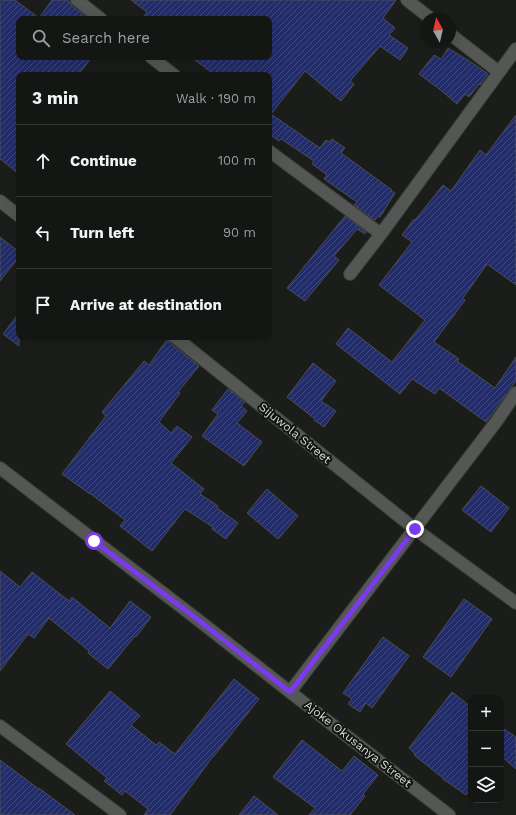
<!DOCTYPE html>
<meta charset="utf-8">
<style>
body{margin:0;font-family:"Work Sans",sans-serif;background:#1d1f1d;color:#f1f3f6}
.controls{position:absolute;right:12px;bottom:12px;display:grid;overflow:hidden;border-radius:8px;box-shadow:0 4px 16px #0002}
.controls button{width:36px;height:36px;display:grid;place-items:center;padding:0;border:0;border-bottom:1px solid #333534;background:#141614;color:#f1f3f6;font:20px sans-serif}
.compass{position:absolute;left:420px;top:12px;width:36px;height:36px;border-radius:50%;background:#141614;box-shadow:0 4px 16px #0002;rotate:352deg}
.stop{position:absolute;width:12px;height:12px;margin:-9px;border:3px solid #7c3aed;border-radius:50%;background:#fff}
.stop.end{background:#7c3aed;border-color:#fff;box-shadow:0 1px 4px #0008}
.list{margin:0;padding:0;list-style:none}
h2{display:flex;justify-content:space-between;align-items:center;height:52px;margin:0;padding:0 16px;font-size:17px}
h2 small{font-size:13px;font-weight:400;color:#9d9fa0}
.list li{display:grid;grid-template-columns:26px 1fr auto;gap:12px;align-items:center;box-sizing:border-box;height:72px;padding:0 16px;border-top:1px solid #333534}
.list b{display:block;font-size:15px;white-space:nowrap}
.list em{font-size:13px;font-style:normal;color:#9d9fa0}
.icon{flex:none;width:22px;height:22px;fill:none;stroke:currentColor;stroke-width:2;stroke-linecap:round;stroke-linejoin:round}
.map{position:relative;flex:none;width:516px;height:815px;overflow:hidden}
.search{position:absolute;background:#141614;box-shadow:0 4px 16px #0002;left:16px;top:16px;width:256px;height:44px;display:flex;align-items:center;gap:10px;box-sizing:border-box;padding:0 14px;border-radius:8px;color:#9d9fa0;font-size:15px}
.panel{position:absolute;background:#141614;box-shadow:0 4px 16px #0002;left:16px;top:72px;width:256px;height:268px;border-radius:8px}
.map>svg:first-child{display:block}
</style>
<div class="map">
<svg width="516" height="815" viewBox="0 0 516 815">
<defs>
<pattern id="building-hatch" width="6" height="6" patternUnits="userSpaceOnUse"><rect width="6" height="6" fill="#222c68"/><path d="M-1 1l2-2M0 6l6-6M5 7l2-2" fill="none" stroke="#414a7d"/></pattern>
</defs>
<rect width="100%" height="100%" fill="#1b1d1b"/>
<path fill="url(#building-hatch)" stroke="#4c4d50" d="M0,0h15l24,18 13,-18h15l3,2 2,4 17,13h-70v38h73l-14,18h-59v99l-19,-15z
M131,0h265l-13,18 12,10 -6,7 19,13 -8,12 -20,-14 -30,35 4,3 -13,17 -36,-30 -34,43 49,34 6,-8 3,2 3,-3 13,9 -4,5 51,37 -1,1 4,2 -15,24 -2,-1 -3,4 -21,-15 3,-3 -33,-23 3,-4 -15,-11 2,-3 -33,-22 -2,2 -10,-7v-59h-54l-24,-18h78v-38h-127l5,-7z
M448,48l23,14 17,12 -8,11 -1,-1 -10,13 -4,-3 -8,10 -19,-16 -19,-14 15,-19 7,4z
M516,115v170l-29,-21 -24,34 2,2 -31,42 25,17 -2,2 38,27 21,-31v24l-30,41 -47,-34 -4,6 -23,-15 -12,15 -64,-50 12,-16 44,34 33,-42 -46,-35 33,-43 -10,-7 12,-16 1,1 28,-35 8,6 29,-41 6,5z
M345,216l21,16 -1,2 -8,-5 -23,27 5,4 -34,41 -18,-13z
M0,237l19,15v5l-19,24z
M19,313v33l-16,-12z
M168,338l2,5 29,23 -21,26 2,1 -21,29 12,11 6,-7 15,11 -21,26 33,26 -4,5 18,12 -1,2 21,15 -12,16 -14,-10 1,-2 -28,-18 -33,42 -32,-25 5,-6 -34,-26h-1l-28,-20 44,-58 -4,-4 42,-51 5,4z
M313,363l23,18 -15,20 15,10 -12,16 -10,-7 1,-1 -28,-22z
M228,389l17,13 -4,4 6,5 -10,12 25,19 -18,24 -42,-30 16,-22 -6,-4z
M481,486l28,22 -18,24 -29,-22z
M267,489l31,27 -20,23 -31,-26z
M0,571l20,16 12,-15 37,29 3,-4 38,31 20,-27 21,16 -15,20 -1,-1 -27,33 -20,-16 1,-2 -40,-33 -15,20 -6,-4 -28,37z
M464,599l28,20 -41,58 -28,-20z
M383,637l26,19 -37,52 -6,-5 -6,9 -12,-8 4,-5 -9,-6z
M234,679l25,20 -45,57v-1l-44,60h-26l4,-6 -23,-18 -3,4 -18,-14 3,-3 -41,-34 44,-53 30,25 -9,9 25,20 3,-3 16,12z
M452,692l19,15v81l-5,7 -23,-16v-1l-29,-23 1,-1 -6,-6z
M501,727l15,10v32l-15,-13z
M302,740l40,31 12,-15 24,19 -15,19 2,2 -15,19h-41l6,-7 -42,-31z
M0,760l39,29v-1l36,27h-75z
M254,796l24,19h-39z"/>
<g fill="none" stroke-linecap="round" stroke-linejoin="round">
<defs>
<path id="street" d="M77,0l24,19
M407,0l23,18
M450,34l49,38
M151,57l23,18
M269,151l112,83
M0,201l19,15
M350,274l31,-40 135,-185
M175,337l240,192 101,74
M0,468l197,151 93,73 159,123
M290,692l206,-270 20,-29
M0,726l120,89"/>
</defs>
<use href="#street" stroke="#383a38" stroke-width="14"/>
<use href="#street" stroke="#545754" stroke-width="12"/>
</g>
<g fill="none" stroke-linecap="round" stroke-linejoin="round">
<path stroke="#7c3aed" stroke-width="5" d="M94,541l103,78 93,73 125,-163"/>
</g>
<g text-anchor="middle" dominant-baseline="central" stroke-width="4" stroke-linejoin="round" paint-order="stroke">
<g font-size="12" fill="#d6d8d6" stroke="#121412">
<text transform="translate(295 433) rotate(39)">Sijuwola Street</text>
<text transform="translate(358 744) rotate(38)">Ajoke Okusanya Street</text>
</g>
</g>
</svg>
<div class="controls">
<button>+</button>
<button>−</button>
<button><svg class="icon" aria-label="layers" viewBox="0 0 24 24"><path d="M12 4l9 5-9 5-9-5zM3 14l9 5 9-5"/></svg></button>
</div>
<svg class="compass" viewBox="-18 -18 36 36"><path d="M0-13l5 13h-10z" fill="#e53935"/><path d="M0 13l5-13h-10z" fill="#9d9fa0"/></svg>
<div class="stop" style="left:94px;top:541px"></div>
<div class="stop end" style="left:415px;top:529px"></div>
<div class="search"><svg class="icon" aria-label="search" viewBox="0 0 24 24"><circle cx="10" cy="10" r="6"/><path d="M15 15l6 6"/></svg>Search here</div>
<section class="panel">
<h2>3 min<small>Walk · 190 m</small></h2>
<ul class="list">
<li><svg class="icon" aria-label="ahead" viewBox="0 0 24 24"><path d="M12 20V5M6 11l6-6 6 6"/></svg><div><b>Continue</b></div><em>100 m</em></li>
<li><svg class="icon" aria-label="left" viewBox="0 0 24 24"><path d="M17 20v-9H6M10 6l-5 5 5 5"/></svg><div><b>Turn left</b></div><em>90 m</em></li>
<li><svg class="icon" aria-label="arrive" viewBox="0 0 24 24"><path d="M6 21V4h12l-3 4 3 4H6"/></svg><div><b>Arrive at destination</b></div></li>
</ul>
</section>
</div>
